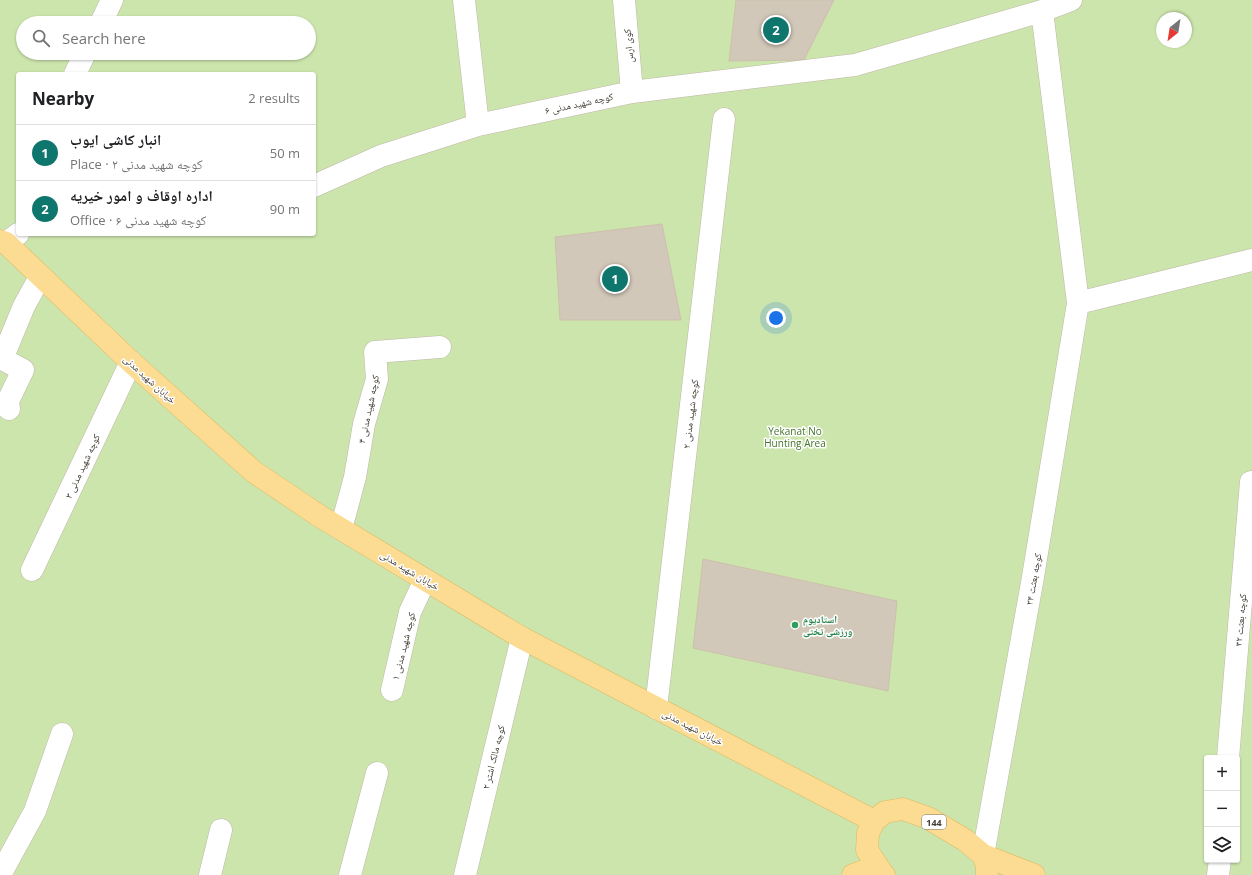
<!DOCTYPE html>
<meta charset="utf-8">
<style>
body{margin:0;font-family:"Open Sans","Noto Naskh Arabic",sans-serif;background:#f2f2f2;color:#202124}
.controls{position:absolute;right:12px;bottom:12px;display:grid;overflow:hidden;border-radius:4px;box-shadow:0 1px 3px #0004}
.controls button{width:36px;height:36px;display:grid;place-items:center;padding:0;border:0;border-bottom:1px solid #e0e0e0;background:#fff;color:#202124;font:20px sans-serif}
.compass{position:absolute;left:1156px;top:12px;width:36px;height:36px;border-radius:50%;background:#fff;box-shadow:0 1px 3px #0004;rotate:210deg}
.you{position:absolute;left:776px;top:318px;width:14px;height:14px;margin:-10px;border:3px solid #fff;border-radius:50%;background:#1a73e8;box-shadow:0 0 0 6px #1a73e833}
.badge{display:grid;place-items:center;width:26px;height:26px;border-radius:50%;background:#0f766e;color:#fff;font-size:13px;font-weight:700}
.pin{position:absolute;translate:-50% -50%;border:2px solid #fff;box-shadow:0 1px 4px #0006}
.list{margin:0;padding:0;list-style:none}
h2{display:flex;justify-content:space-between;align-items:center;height:52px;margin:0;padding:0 16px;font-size:17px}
h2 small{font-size:13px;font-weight:400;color:#757577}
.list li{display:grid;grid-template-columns:26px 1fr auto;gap:12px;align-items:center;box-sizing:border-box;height:56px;padding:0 16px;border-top:1px solid #e0e0e0}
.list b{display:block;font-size:15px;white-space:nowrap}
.list p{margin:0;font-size:13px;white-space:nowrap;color:#757577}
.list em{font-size:13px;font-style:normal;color:#757577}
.icon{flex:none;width:22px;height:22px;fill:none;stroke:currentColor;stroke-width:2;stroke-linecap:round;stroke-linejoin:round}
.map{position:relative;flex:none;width:1252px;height:875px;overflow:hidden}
.search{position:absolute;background:#fff;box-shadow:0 1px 3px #0004;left:16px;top:16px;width:300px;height:44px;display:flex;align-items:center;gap:10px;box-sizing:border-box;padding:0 14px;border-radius:22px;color:#757577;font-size:15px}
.panel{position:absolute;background:#fff;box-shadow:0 1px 3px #0004;left:16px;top:72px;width:300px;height:164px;border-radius:4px}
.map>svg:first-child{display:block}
</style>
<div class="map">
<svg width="1252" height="875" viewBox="0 0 1252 875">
<rect width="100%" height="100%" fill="#f1ece3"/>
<path fill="#cce5ac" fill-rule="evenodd" d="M0,0h1252v875h-1252zM1162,18h24v24h-24zM23,23h286v30h-286zM18,74h296v160h-296zM1207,758h30v102h-30z"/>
<path fill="#d2c8b9" stroke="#cdc0ac" d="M736,0h98l-30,60 -75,1z
M662,224l19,96h-121l-5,-83z
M703,559l194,42 -9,90 -195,-43z"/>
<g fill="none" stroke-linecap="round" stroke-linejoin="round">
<defs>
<path id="minor" d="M464,0l14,125
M624,0l8,92
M101,23l11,-23
M75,74l10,-21
M314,186l67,-30 97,-31 154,-33 223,-27 187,-54 29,-11
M6,243l12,-9
M1078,303l174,-43
M9,409l-1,-8 15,-31 -21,-11 22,-53 16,-29
M341,529l14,-52 9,-53 13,-45 -2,-27 65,-5
M32,570l99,-208
M392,690l18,-78 15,-32
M656,708l68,-589
M1228,758l23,-276
M983,855l50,-278 45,-274 -36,-292
M0,875l35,-64 27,-77
M210,875l11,-45
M350,875l27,-102
M465,875l57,-237
M1218,875l2,-15"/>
<path id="major" d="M0,241l6,2 125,119 123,110 64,43 204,123 352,183
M983,855l51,20
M853,875l24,-9
M884,875l-2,-2 -15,-23 1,-17 6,-12 11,-9 18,-3 25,9 37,22 18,15 4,11v9"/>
</defs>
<use href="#minor" stroke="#bfb7a9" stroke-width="23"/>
<use href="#major" stroke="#dfb862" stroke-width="23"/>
<use href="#minor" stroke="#fff" stroke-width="22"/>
<use href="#major" stroke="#fbdc92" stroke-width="22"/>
</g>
<circle fill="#2e9e5b" stroke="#fff" stroke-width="1.5" cx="795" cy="625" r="4"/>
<g text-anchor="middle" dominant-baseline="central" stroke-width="3" stroke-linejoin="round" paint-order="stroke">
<rect fill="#fff" stroke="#7b7670" stroke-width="1" x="922" y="815" width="24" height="14" rx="3"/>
<g font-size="9" font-weight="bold" fill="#423c33">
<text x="934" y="822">144</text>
</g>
<g font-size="10" fill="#423c33" stroke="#fff">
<text transform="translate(628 46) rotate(-95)">کوی ارس</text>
<text transform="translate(579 103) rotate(-12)">کوچه شهید مدنی ۶</text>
<text transform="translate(150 379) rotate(42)">خیابان شهید مدنی</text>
<text transform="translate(368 409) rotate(-78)">کوچه شهید مدنی ۴</text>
<text transform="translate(690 414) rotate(-83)">کوچه شهید مدنی ۲</text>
<text transform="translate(82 466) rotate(-65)">کوچه شهید مدنی ۳</text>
<text transform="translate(410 570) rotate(31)">خیابان شهید مدنی</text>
<text transform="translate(1033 579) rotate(-80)">کوچه بعثت ۳۴</text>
<text transform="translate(1240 620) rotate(-85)">کوچه بعثت ۳۲</text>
<text transform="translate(403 646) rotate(-76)">کوچه شهید مدنی ۱</text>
<text transform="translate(693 727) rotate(27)">خیابان شهید مدنی</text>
<text transform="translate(493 757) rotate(-76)">کوچه مالک اشتر ۲</text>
</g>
<g font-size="10" fill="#457229" stroke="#fff">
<text x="795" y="431">Yekanat No<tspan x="795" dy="12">Hunting Area</tspan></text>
</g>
<g font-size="10" font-weight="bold" fill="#27864d" stroke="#fff" text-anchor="start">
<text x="803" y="619">استادیوم<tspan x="803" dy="12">ورزشی تختی</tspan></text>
</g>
</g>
</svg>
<div class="controls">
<button>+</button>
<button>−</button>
<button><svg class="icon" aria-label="layers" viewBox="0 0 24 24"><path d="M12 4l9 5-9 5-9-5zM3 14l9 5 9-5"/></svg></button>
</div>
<svg class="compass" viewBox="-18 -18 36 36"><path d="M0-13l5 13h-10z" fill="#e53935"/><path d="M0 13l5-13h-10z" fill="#757577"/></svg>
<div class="you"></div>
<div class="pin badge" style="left:615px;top:279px">1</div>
<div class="pin badge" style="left:776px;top:30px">2</div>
<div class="search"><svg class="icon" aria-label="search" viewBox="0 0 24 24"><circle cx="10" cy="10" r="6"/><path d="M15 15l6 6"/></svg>Search here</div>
<section class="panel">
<h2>Nearby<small>2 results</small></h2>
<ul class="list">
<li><span class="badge">1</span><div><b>انبار کاشی ایوب</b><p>Place · کوچه شهید مدنی ۲</p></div><em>50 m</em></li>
<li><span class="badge">2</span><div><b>اداره اوقاف و امور خیریه</b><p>Office · کوچه شهید مدنی ۶</p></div><em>90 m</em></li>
</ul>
</section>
</div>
